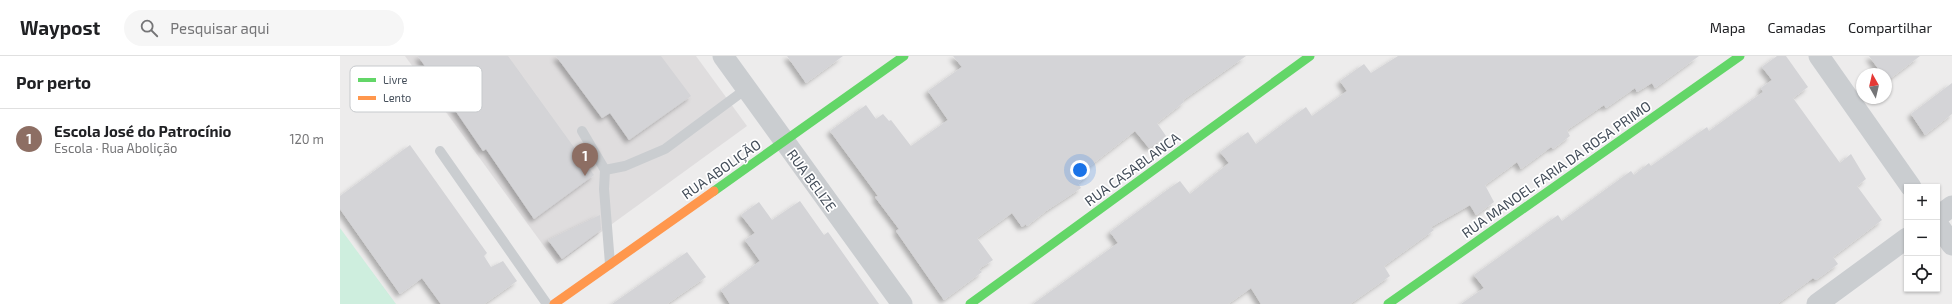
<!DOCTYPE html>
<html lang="pt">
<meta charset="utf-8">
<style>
body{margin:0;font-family:"Exo 2",sans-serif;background:#f6f6f6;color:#202124}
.controls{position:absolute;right:12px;bottom:12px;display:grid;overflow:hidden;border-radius:0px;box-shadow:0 1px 3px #0004}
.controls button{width:36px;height:36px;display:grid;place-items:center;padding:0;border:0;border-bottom:1px solid #e0e0e0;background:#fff;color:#202124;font:20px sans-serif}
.compass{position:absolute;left:1516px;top:12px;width:36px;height:36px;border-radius:50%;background:#fff;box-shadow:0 1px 3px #0004;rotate:352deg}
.you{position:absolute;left:740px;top:114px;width:14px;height:14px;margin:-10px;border:3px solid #fff;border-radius:50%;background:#1a73e8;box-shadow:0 0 0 6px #1a73e833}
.badge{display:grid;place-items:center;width:26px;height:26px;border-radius:50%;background:#7e858c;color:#fff;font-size:13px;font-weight:700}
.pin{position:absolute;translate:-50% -33px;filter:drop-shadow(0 1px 2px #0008)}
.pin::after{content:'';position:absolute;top:21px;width:14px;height:12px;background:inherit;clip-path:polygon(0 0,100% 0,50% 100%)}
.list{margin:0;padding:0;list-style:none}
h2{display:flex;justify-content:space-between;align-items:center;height:52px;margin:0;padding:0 16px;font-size:17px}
h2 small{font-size:13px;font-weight:400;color:#757577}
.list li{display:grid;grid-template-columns:26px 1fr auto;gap:12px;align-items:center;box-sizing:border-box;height:60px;padding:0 16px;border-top:1px solid #e0e0e0}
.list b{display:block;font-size:15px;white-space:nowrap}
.list p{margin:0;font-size:13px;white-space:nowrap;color:#757577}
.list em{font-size:13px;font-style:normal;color:#757577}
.icon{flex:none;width:22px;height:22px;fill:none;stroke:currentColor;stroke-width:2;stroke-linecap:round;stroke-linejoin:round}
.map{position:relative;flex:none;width:1612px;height:248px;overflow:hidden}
header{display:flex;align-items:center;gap:24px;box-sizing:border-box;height:56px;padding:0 20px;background:#fff;border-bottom:1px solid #e0e0e0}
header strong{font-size:19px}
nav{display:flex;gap:22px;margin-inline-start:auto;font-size:14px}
.search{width:280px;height:36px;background:#f6f6f6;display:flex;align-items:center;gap:10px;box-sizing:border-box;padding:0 14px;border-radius:22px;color:#757577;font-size:15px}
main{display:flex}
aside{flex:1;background:#fff}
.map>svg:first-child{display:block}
</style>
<header>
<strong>Waypost</strong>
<div class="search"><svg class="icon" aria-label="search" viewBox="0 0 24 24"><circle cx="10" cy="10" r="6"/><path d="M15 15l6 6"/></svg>Pesquisar aqui</div>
<nav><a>Mapa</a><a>Camadas</a><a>Compartilhar</a></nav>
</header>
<main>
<aside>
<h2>Por perto<small></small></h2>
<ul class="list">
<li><span class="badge" style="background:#8d6e63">1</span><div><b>Escola José do Patrocínio</b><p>Escola · Rua Abolição</p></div><em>120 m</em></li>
</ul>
</aside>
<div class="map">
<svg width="1612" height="248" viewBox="0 0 1612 248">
<defs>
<filter id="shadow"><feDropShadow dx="-3.5" dy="3.5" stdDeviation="2" flood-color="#0004"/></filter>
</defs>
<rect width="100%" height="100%" fill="#edecec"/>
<path fill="#dfddde" d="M65,0h291l51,70 -190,138z"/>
<path fill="#ceeede" d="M0,172l56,76h-56z"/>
<path fill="#d4d4d7" filter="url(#shadow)" d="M78,0h90l86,119 -60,44 -48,-70 -3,2z
M216,0h105l30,40 -62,44 -19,-27 -8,5z
M447,0h56l-37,27z
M613,0h293l-63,44 1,2 -27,21 9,13 -17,12 -14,-17 -49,38 4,5 -12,9 3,5 -35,23 -19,15 -1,-2 -4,3 -10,-14 -35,25 16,22 -14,9 3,3 -38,28 -48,-69 3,-2 -24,-32 3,-1 -48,-65 36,-26 10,14 7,-5 6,7 2,-1 20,26 37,-26 -20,-29 34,-24z
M1058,0h301l-44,32 -3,-5 -15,9 -2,-4 -29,20 -2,-3 -37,25 3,6 -17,13 -2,-2 -30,22 -4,-7 -32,23 9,17 -18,13 -6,-10 -39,22 3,3 -50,36 6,10 -40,28h-89l-10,-16 -23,16h-195l85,-61 -8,-11 57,-42 13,-9 10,13 39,-31 -9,-11 28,-20 8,12 50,-37 6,9 35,-25 -7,-10 24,-17 7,9z
M1437,0h9l22,31 -15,11 47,65 11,-9 15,25 -9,7 25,34 -49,37 5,7 -22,16 -3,-2 -36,26h-316l23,-16 -10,-13 84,-60 4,6 69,-50 3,4 15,-12 2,3 56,-39 2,4 54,-39 -2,-4 11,-8 -10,-13z
M1529,0h51l-33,25 -1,-7h-4z
M1612,27v31l-27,21 -14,-21z
M70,89l77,108 -3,3 7,11 12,-6 14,20 -33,23h-43l-19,-26 -22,16 -60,-85v-13z
M460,145l24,34 4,-3 51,72h-149l-9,-14 39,-29 -15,-21 10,-7 -14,-18 18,-13 13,18z
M260,159l1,15 -39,29 -14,-19z
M347,196l19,25 -39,27h-55z"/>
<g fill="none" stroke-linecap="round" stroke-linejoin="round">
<path stroke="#cacdd0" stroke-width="10" d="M242,75l23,39 20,-4 40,-17 81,-60
M100,95l107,153
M265,114l-1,19 6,75"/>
<path stroke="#cacdd0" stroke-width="21" d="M383,0l179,248
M1479,0l92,131
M1597,161l15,-11
M1597,167l15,22
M1477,248l90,-66"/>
<path stroke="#63d668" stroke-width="9" d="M374,135l190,-135
M630,248l340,-248
M1048,248l352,-248"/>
<path stroke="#ff974d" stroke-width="9" d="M214,248l160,-113"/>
</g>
<g text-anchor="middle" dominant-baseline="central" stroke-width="3.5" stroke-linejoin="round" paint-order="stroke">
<g font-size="14" fill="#434d59" stroke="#fff">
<text transform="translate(381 113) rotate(-35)">RUA ABOLIÇÃO</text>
<text transform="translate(792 113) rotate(-36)">RUA CASABLANCA</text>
<text transform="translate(1216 113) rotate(-35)">RUA MANOEL FARIA DA ROSA PRIMO</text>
<text transform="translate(472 124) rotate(54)">RUA BELIZE</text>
</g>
</g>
<rect x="10" y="10" width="132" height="46" rx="6" fill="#fff" stroke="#c7cacd" stroke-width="1"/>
<rect x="18" y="22" width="18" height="4" fill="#63d668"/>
<rect x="18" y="40" width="18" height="4" fill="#ff974d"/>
<g font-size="11" fill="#434d59">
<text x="43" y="28">Livre</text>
<text x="43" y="46">Lento</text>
</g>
</svg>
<div class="controls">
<button>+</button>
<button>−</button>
<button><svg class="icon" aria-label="locate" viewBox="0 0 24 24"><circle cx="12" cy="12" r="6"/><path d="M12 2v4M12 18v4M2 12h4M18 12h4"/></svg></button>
</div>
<svg class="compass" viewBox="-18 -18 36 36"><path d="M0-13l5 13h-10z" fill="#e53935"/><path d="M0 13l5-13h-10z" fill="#757577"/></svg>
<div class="you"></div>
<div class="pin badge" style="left:245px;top:120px;background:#8d6e63">1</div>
</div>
</main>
